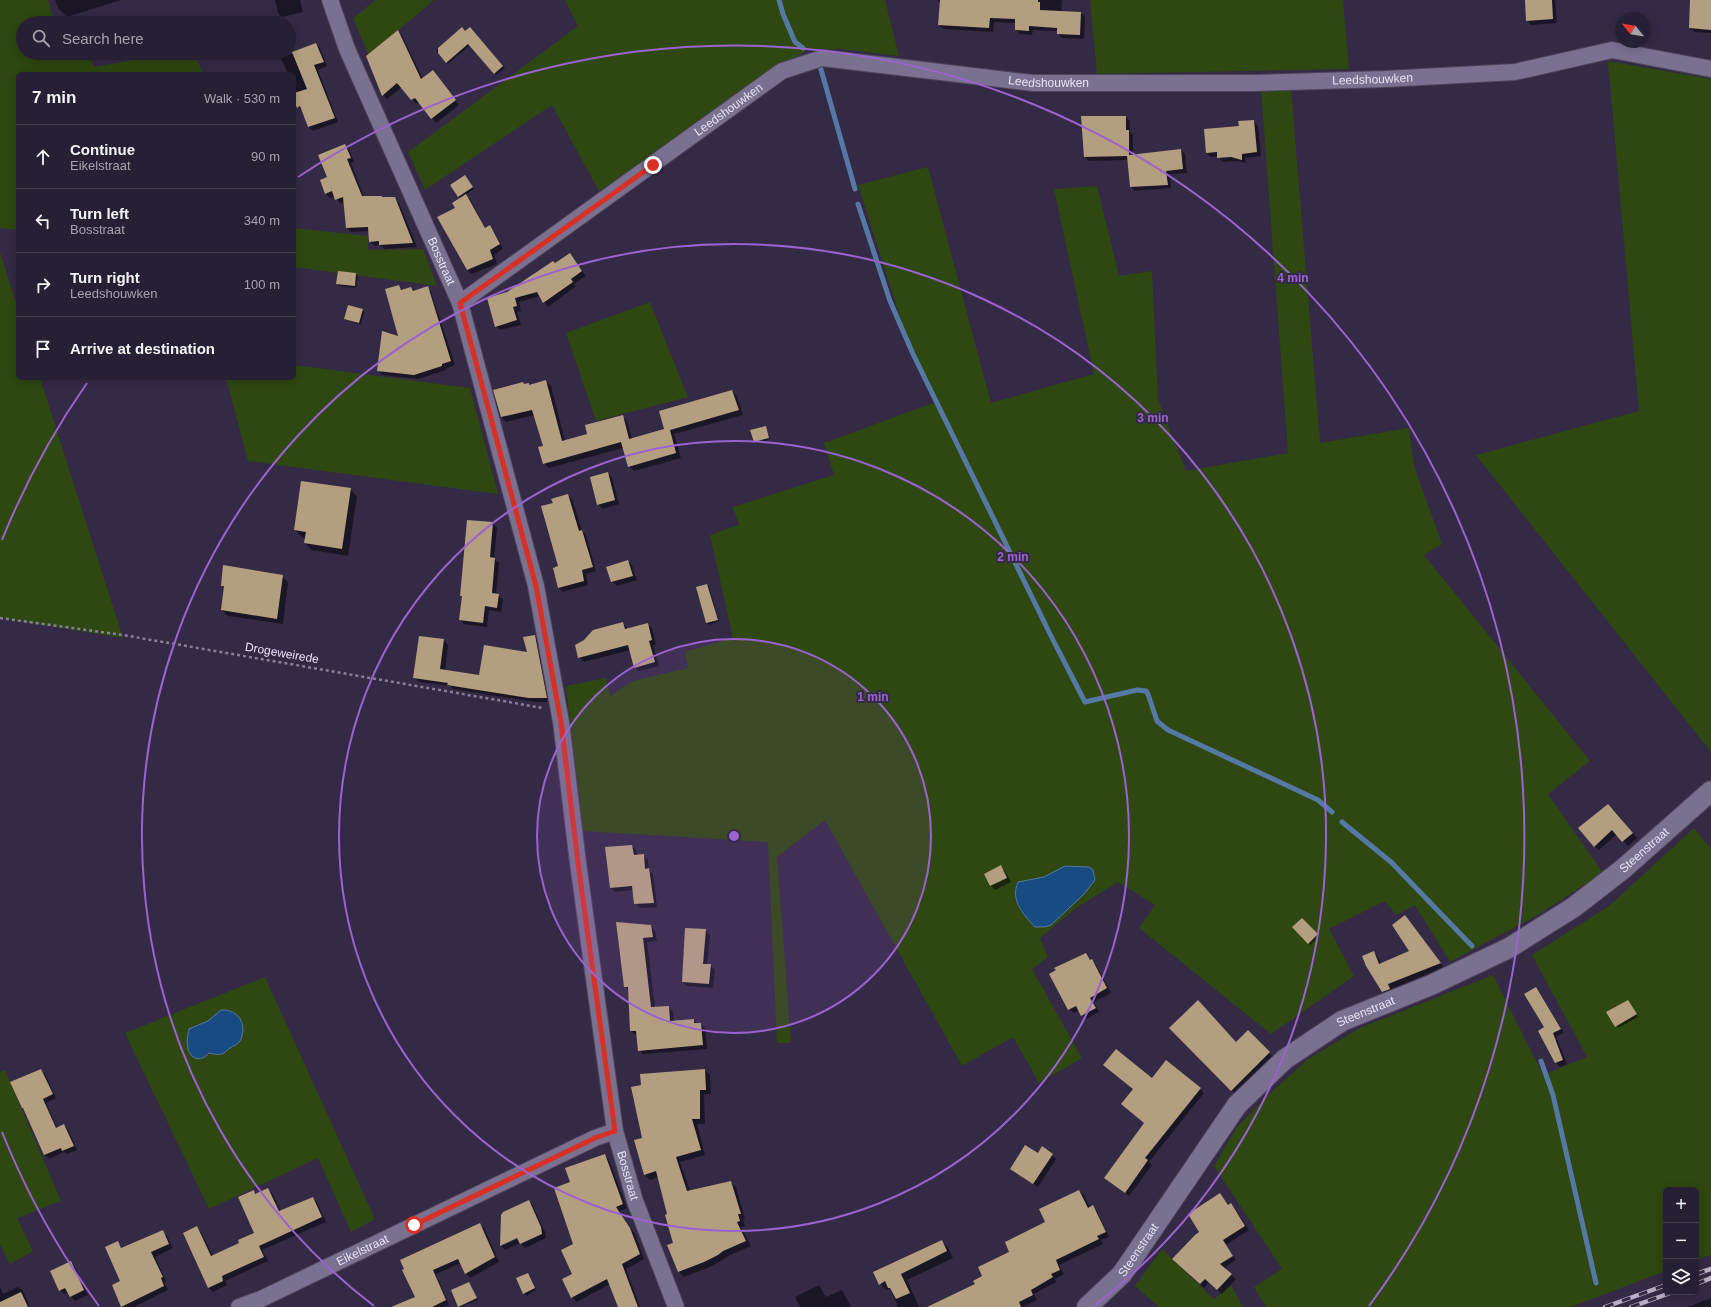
<!DOCTYPE html>
<meta charset="utf-8">
<style>
body{margin:0;font-family:Helvetica,sans-serif;background:#2f283c;color:#f1f3f6}
.controls{position:absolute;right:12px;bottom:12px;display:grid;overflow:hidden;border-radius:6px;box-shadow:0 2px 10px #0003}
.controls button{width:36px;height:36px;display:grid;place-items:center;padding:0;border:0;border-bottom:1px solid #433e4f;background:#272034;color:#f1f3f6;font:20px sans-serif}
.compass{position:absolute;left:1615px;top:12px;width:36px;height:36px;border-radius:50%;background:#272034;box-shadow:0 2px 10px #0003;rotate:300deg}
.stop{position:absolute;width:12px;height:12px;margin:-9px;border:3px solid #d93025;border-radius:50%;background:#fff}
.stop.end{background:#d93025;border-color:#fff;box-shadow:0 1px 4px #0008}
.list{margin:0;padding:0;list-style:none}
h2{display:flex;justify-content:space-between;align-items:center;height:52px;margin:0;padding:0 16px;font-size:17px}
h2 small{font-size:13px;font-weight:400;color:#a4a3ac}
.list li{display:grid;grid-template-columns:26px 1fr auto;gap:12px;align-items:center;box-sizing:border-box;height:64px;padding:0 16px;border-top:1px solid #433e4f}
.list b{display:block;font-size:15px;white-space:nowrap}
.list p{margin:0;font-size:13px;white-space:nowrap;color:#a4a3ac}
.list em{font-size:13px;font-style:normal;color:#a4a3ac}
.icon{flex:none;width:22px;height:22px;fill:none;stroke:currentColor;stroke-width:2;stroke-linecap:round;stroke-linejoin:round}
.map{position:relative;flex:none;width:1711px;height:1307px;overflow:hidden}
.search{position:absolute;background:#272034;box-shadow:0 2px 10px #0003;left:16px;top:16px;width:280px;height:44px;display:flex;align-items:center;gap:10px;box-sizing:border-box;padding:0 14px;border-radius:22px;color:#a4a3ac;font-size:15px}
.panel{position:absolute;background:#272034;box-shadow:0 2px 10px #0003;left:16px;top:72px;width:280px;height:308px;border-radius:6px}
.map>svg:first-child{display:block}
</style>
<div class="map">
<svg width="1711" height="1307" viewBox="0 0 1711 1307">
<rect width="100%" height="100%" fill="#342a46"/>
<path fill="#2f4711" d="M0,0h48l6,23h-31v30h66l5,14 76,-14h25l8,21h-185v156l-18,-2z
M376,0h58l-65,55 -16,-37z
M565,0h320l14,56 -58,-7 -34,1 -88,59 -119,84 -48,-88 -127,85 -17,-38 170,-126z
M1090,0h253l6,69 -252,5z
M1608,61l103,18v673l-235,-297 163,-44z
M1291,88l29,355 89,-15 5,38 28,78 -18,11 166,206 -42,33 55,79 -67,43 -86,46 -35,-57 -19,10 -11,-14 -56,28 25,47 -83,58 -132,-106 16,-23 -37,-23 -42,26 -36,30 8,19 -16,12 50,89 -43,25 -26,-46 -51,29 -137,-246 -48,37 14,186h-14l-9,-201 -185,-11 -17,-145 40,-8 4,18 23,-15 55,-13 -3,-16 48,-14 -23,-103 29,-10 -6,-18 101,-32 -10,-32 112,-41 -30,-66 -48,-151 70,-18 63,236 103,-29 -40,-185 43,-3 22,90 33,-5 6,128 28,72 102,-18 -27,-364z
M294,228l74,8v14l55,-1 14,37 -143,-19z
M0,252l18,57v69h22l83,260 -123,-20z
M650,302l38,95 -92,24 -30,-88z
M294,365l176,23 28,106 -250,-33 -22,-83h68z
M1694,828l17,21v406l-15,5v-70h-30v81l-95,36h-305l-12,-20 28,-18 -68,-103 23,-39 31,-32 40,-36 52,-31 133,-53 50,100 44,-18 -55,-102 77,-49z
M265,977l110,242 -24,13 -33,-74 -109,51 -84,-176z
M5,1070l56,131 -44,17 16,33 -23,13 -10,-19v-173z
M1162,1249l52,50 17,-14 12,22h-84l-24,-21z"/>
<path fill="#184b81" stroke="#5678a4" d="M1065,866l24,1 4,3 2,10 -11,14 -33,31 -6,2h-10c-12,-13 -25,-27 -17,-45l26,-5z
M221,1010c18,-1 27,15 19,31 -3,4 -7,5 -10,7 -3,2 -5,5 -8,6 -3,1 -9,0 -13,-1 -7,9 -19,7 -21,-5 -2,-6 0,-13 1,-19l19,-8z"/>
<path fill="#0007" fill-rule="evenodd" d="M55,0h66l-54,17 -9,-9z
M275,0h25l3,12 -21,5 -4,-4z
M937,0h125l-1,12 20,1 4,4 -1,22 -22,-1 -4,-5v-2l-25,-1 -1,5 -12,-1 -4,-4v-7l-22,-1 -1,10 -50,-3 -4,-4 1,-23z
M1526,0h29l2,23 -26,2 -4,-5z
M1691,0h20v33l-16,-1 -5,-4z
M470,28l35,40 -9,7 -26,-30 -22,19 -12,-13 26,-22 3,3z
M398,31l4,5 21,43 14,-3 22,29 -23,18 -17,-21 -3,2 -14,-17 -15,12 -4,-4 -15,-38z
M316,44l4,4 7,18 -9,4 20,52 -25,9 -4,-4 -6,-16 -5,-4 -4,-9v-24h-6l-7,-16z
M1126,117l4,4v11l3,3v21l48,-6 4,4 2,19 -17,1 1,14 -36,3 -4,-4 -2,-27 -40,1 -4,-4z
M1254,121l4,5 3,30 -16,2 1,5 -9,-2 -14,1 -5,-6 -7,1 -5,-5 34,-25z
M345,145l4,4 5,13 -3,1 13,34 30,1 5,5 18,44 -33,2 -4,-4 -6,1 -4,-5v-10l-19,1 -4,-4 -3,-26 -3,2 -6,-8 -5,2 -4,-4 -5,-13 7,-3z
M466,178l8,11 -9,6 5,4 16,30 3,-3 5,5 9,18 -9,6 3,9 -25,10 -5,-4 -11,-62 4,-10 -2,-2z
M570,254l16,22 -12,8 2,2 -28,21 -8,-11 -21,6 2,9 -4,1 4,13 -21,5 -4,-4 12,-33z
M356,274l2,2 -2,12 -17,-2 -1,-2z
M399,286l4,4 8,-2 4,3 12,-4 4,5 24,73 -10,4 1,1 -28,9 -36,-4 -4,-5 22,-33z
M362,310l2,2 -3,13 -16,-6z
M546,382l5,4 14,55 23,-6 34,-19 5,5 5,18 34,-9 66,-39 5,5 6,19 -69,19 7,24 -47,13 -5,-5 -6,-18 -74,20 -5,-5v-16l-9,-32 -29,7 -5,-5 24,-32 4,-1 1,2z
M765,427l5,12 -13,5 -2,-2z
M608,473l4,5 7,26 -16,5 -5,-5z
M350,489l7,7 -9,60 -36,-6 -7,-7 1,-5 -4,-1 -7,-7z
M568,495l4,4 10,32 4,4 10,36 -10,3 2,11 -25,7 -4,-4v-21l-5,-63z
M493,523l4,5 -3,31 5,4 -3,31 7,5 -2,13 -12,-2 -2,17 -23,-3 -4,-5 3,-22 -2,-2z
M628,561l4,4 5,15 -20,6 -5,-5z
M282,576l6,6 -5,42 -55,-8 -6,-6 3,-22 -3,-3z
M707,585l2,2 10,34 -10,4 -2,-2z
M623,623l5,7 20,-6 4,4 4,17h-3l6,21 -20,5 -4,-4 -5,-17 -46,12 -5,-5z
M535,636l4,4 12,62h-17l-81,-13 -3,-3 -31,-4 -5,-5 30,-37 4,5 -3,25 35,6 48,-23z
M1613,809l24,29 -9,8 -11,-12 -18,16 -5,-4z
M632,846l4,4 1,6 6,-1 5,5 1,10 4,4 4,33 -17,1 -5,-5 -2,-13 -18,2 -4,-4 -5,-40z
M1001,866l4,5 6,11 -16,8 -4,-4 -6,-11z
M1405,916l39,52 -52,21 2,5 -6,2 -5,-4 -16,-27 7,-13 4,5 3,7 29,-12z
M1302,919l17,18 -9,8 -16,-18z
M617,924l34,2 4,5 2,10 -10,1 8,66 14,-1 4,5 1,10 20,-2 4,4h3l4,4 2,21 -64,5 -4,-4 -1,-15h-2l-5,-4 -2,-41 -4,-3z
M705,930l5,5 -3,30h3l5,5 -2,18 -26,-2 -4,-4z
M1085,954l11,11 15,28 -17,9 5,10 -13,7 -7,-9 -5,3 -5,-4z
M1535,988l4,4 25,41 -8,4 11,27 -7,3 -4,-4 -17,-31 6,-4z
M1629,1003l9,14 -20,11 -10,-15z
M1170,1028l66,15 12,-11 25,25 -37,37z
M41,1070l4,4 11,24 -10,5 11,25 7,-3 4,4 9,21 -10,4 -3,-2 -15,7 -4,-4 -19,-44 -3,-3z
M705,1070l5,5 1,19h-7l1,30h-8l8,31 -25,7 10,29 41,-9 5,5 9,32h-2l2,7 -4,1 10,19 -23,10 -5,4 -13,7 -26,10 -5,-5 -11,-26 6,-2 -5,-29 -10,-38 -9,3 -5,-5 -2,-36z
M1152,1080l48,9 4,4 -55,69 3,3 -23,31 -24,-19 40,-54 -23,-19 12,-15z
M1038,1154l14,1 4,4 -18,28 -27,-18z
M605,1155l4,5 18,48 -8,4 16,22 9,25 -18,10 14,38h-21l-9,-23 -33,18 -5,-5 3,-53 -3,-61z
M268,1189l5,5 8,18 32,-14 4,4 9,20 -64,28 6,11 -43,20 2,4 -14,7 -5,-5 -11,-60 4,5 12,24 27,-13 15,-10 -1,-42 3,3z
M1079,1191l5,4 6,13 2,-1 5,4 12,26 -8,3 2,4 -44,21 5,9 -9,5 1,3 -22,12 3,6 -14,7h-75l98,-84z
M1220,1194l9,12 2,-1 4,4 14,21 -23,15 10,15 -12,8 12,11 -14,15 -13,-12 -5,6 -30,-29 27,-26z
M529,1201l4,5 12,26 1,6 -21,10 -5,-5 -15,7 -4,-4zM521,1235l1,2 -18,8v-2z
M479,1224l5,4 15,34 -29,16 -4,-5 -5,-10 -25,11 13,31 -5,2h-34l6,-10 -12,-26z
M163,1232l4,4 6,12 -18,9 11,24 -2,1 4,8 -34,17h-12l-9,-21 9,-5 -4,-39 4,6z
M942,1241l6,6 5,11 -46,22 12,27h-21l-8,-18 -4,1 -6,-6z
M71,1262l4,5 13,28 -13,6 -7,-8 -4,1 -4,-4z
M528,1274l8,16 -10,6 -9,-17z
M469,1283l9,17 -18,7 -1,-1z
M819,1285l7,12 16,-7 9,17h-51l-5,-10z
M0,1287l3,7 15,-7 5,4 7,16h-30z
M1711,1298v9h-23z"/>
<g fill="none" stroke-linecap="round" stroke-linejoin="round">
<path stroke="#5678a4" stroke-width="5" d="M779,0l4,14 12,28 8,6
M820,66l35,123
M858,204l32,97 23,53 138,282 34,66 52,-12 9,1 2,3 9,27 11,9 150,70 14,12
M1342,822l49,40 81,84
M1541,1061l12,34 43,188"/>
</g>
<path fill="#b39f7f" d="M940,0h98v2h2v8l41,2 -1,23 -23,-1v-6l-28,-2v5l-14,-1v-11l-25,-1 -1,10 -51,-3z
M1525,0h27l1,19 -27,2z
M1690,0h21v30l-22,-2z
M462,27l3,4 5,-4 33,39 -9,8 -26,-30 -22,19 -8,-10v-5z
M398,30l23,49 12,-9 23,30 -25,19 -16,-21 -4,2 -14,-17 -15,13 -16,-40z
M316,43l8,19 -10,3 21,53 -27,9 -8,-21 -3,2 -3,-8v-7l13,-4 -15,-37z
M1081,116h45v14h3v25l52,-6 2,20 -17,2 2,14 -38,2 -3,-31 -43,1z
M1254,120l3,32 -15,2v6l-11,-3 -14,1v-6l-11,1 -2,-24 35,-3 -1,-5z
M345,144l6,14 -4,1 15,37h20v1h13l18,46 -34,2v-4l-10,1 -1,-15 -22,1 -3,-31 -8,3 -3,-9 -7,3 -5,-14 7,-3 -9,-22z
M465,175l8,12 -15,10 -8,-12z
M466,194l19,34 5,-3 10,19 -10,6 3,9 -26,11 -30,-53 18,-9 -3,-5z
M570,253l12,18 -11,8 2,3 -30,21 -6,-11 -22,6 2,8 -4,1 4,13 -22,7 -8,-29 20,-6 46,-31 2,2z
M338,271l18,2 -1,13 -19,-2z
M399,285l2,5 10,-3 2,4 15,-5 23,75 -9,3v2l-28,9 -37,-4 5,-40 16,5 -13,-47z
M348,305l15,4 -4,14 -15,-4z
M546,380l16,61 25,-7 -2,-9 38,-10 6,24 35,-10 -5,-18 73,-21 7,20 -69,20 6,23 -48,14 -7,-25 -78,22 -5,-17 5,-1 -11,-36 -31,7 -8,-27 30,-8 1,2 5,-1v2z
M766,426l3,12 -15,4 -4,-12z
M608,472l7,28 -18,5 -7,-28z
M301,481l50,7 -9,61 -38,-6 2,-11 -12,-2z
M568,494l11,37 3,-1 11,37 -11,3 2,11 -26,7 -5,-20 5,-2 -17,-60 12,-3 -2,-4z
M467,520l26,2 -3,35 5,1 -3,35 7,1 -2,14 -12,-2 -2,17 -24,-3 3,-24h-2z
M628,560l5,16 -22,6 -5,-15z
M223,565l60,10 -6,44 -56,-9 3,-24h-3z
M707,584l11,36 -12,3 -10,-36z
M623,622l2,7 23,-6 4,17 -3,1 6,21 -21,6 -6,-23 -50,13 -3,-13 9,-5 9,-10z
M535,635l12,63h-18l-51,-8 -31,-5 1,-2 -35,-5 6,-42 25,3 -4,30 39,6 5,-30 43,7 -4,-15z
M1608,804l25,29 -11,9 -10,-12 -18,17 -16,-19z
M632,845l2,10 10,-1 1,15 4,-1 5,35 -20,1 -2,-18 -22,2 -5,-41z
M1001,865l6,13 -17,8 -6,-12z
M1405,915l36,48 -53,21 2,5 -8,3 -16,-26 -4,-10 12,-5 5,13 30,-13 -17,-26z
M1302,918l16,16 -10,10 -16,-17z
M616,922l35,3 2,12 -10,1 8,69 18,-1 1,15 24,-2v4h7l2,22 -65,6 -2,-20h-6l-2,-44h-4z
M685,928l21,1 -3,35h8l-2,20 -27,-2z
M1086,953l4,7 2,-1 15,29 -17,10 6,10 -15,8 -5,-10 -8,4 -19,-36 7,-4 -2,-2z
M1536,987l25,42 -8,4 10,27 -8,3 -17,-32 6,-4 -20,-33z
M1198,1000l38,42 12,-12 22,22 -39,39 -62,-63z
M1628,1000l9,14 -22,13 -9,-15z
M1116,1049l36,29 14,-18 35,28 -56,70 3,2 -23,33 -21,-15 40,-55 -23,-19 12,-15 -30,-24z
M41,1069l12,25 -10,5 13,29 8,-4 10,22 -12,5 -1,-3 -17,7 -21,-47h-1l-12,-26z
M705,1069l1,21h-6v29h-8l9,31 -25,7 11,34 44,-10 10,33h-3l2,7 -3,1 9,19 -23,10 -5,4 -14,7 -26,10 -11,-27 6,-2 -8,-28 2,-1 -11,-43 -12,4 -10,-35 8,-2 -11,-51 10,-2 -1,-11z
M1025,1145l13,8 4,-7 11,8 -20,30 -23,-15z
M605,1154l18,50 -7,3 14,21 10,26 -18,10 16,43h-20l-11,-28 -36,19 -9,-19 10,-5 -11,-24 12,-6 -19,-56 16,-6 -5,-14z
M268,1188l11,23 34,-14 9,20 -63,29 5,11 -42,19 1,5 -15,7 -25,-55 14,-7 14,30 28,-13 -1,-3 16,-7 -16,-36 16,-7 1,4z
M1079,1190l9,18 5,-3 13,27 -9,4 2,3 -43,21 4,10 -9,4 2,3 -22,13 2,5 -14,7 2,5h-94l48,-23 -2,-3 9,-5 -4,-9 31,-15 -4,-10 40,-20 -6,-13z
M1220,1193l8,12 3,-2 14,23 -22,14 10,16 -13,8 12,10 -15,16 -12,-11 -5,5 -28,-25 23,-24 4,-3 -11,-18z
M529,1200l12,27 1,7 -22,10 -3,-6 -17,8 1,-31 2,-3z
M480,1223l15,34 -30,17 -7,-15 -25,11 13,30 -14,7h-41l24,-10 -13,-27 2,-1 -4,-9z
M163,1230l6,14 -18,8 12,25 -2,1 3,8 -43,21 -9,-22 8,-4 -15,-34 13,-6 3,7z
M942,1240l5,11 -46,23 9,19 -14,6 -6,-11h-2l-3,-7 -6,4 -6,-13z
M71,1261l13,29 -14,7 -5,-9 -6,3 -9,-20z
M528,1273l7,15 -12,6 -7,-16z
M469,1282l8,16 -19,9 -7,-17z
M21,1292l7,15h-28v-5z"/>
<g fill="none" stroke-linecap="round" stroke-linejoin="round">
<defs>
<g id="minor">
<path id="s1" d="M330,0l17,49 113,254 76,283 25,136 17,141 37,268 20,70 41,106"/>
<path id="s2" d="M460,303l322,-232 40,-13 211,25h222l130,-4 130,-7 97,-22 99,19"/>
<path id="s3" d="M239,1307l22,-8 334,-161 20,-7"/>
</g>
<g id="tertiary">
<path id="s4" d="M1087,1307l35,-33 115,-169 48,-46 57,-38 89,-36 78,-37 65,-41 49,-38 88,-78"/>
</g>
</defs>
<use href="#minor" stroke="#4d445b" stroke-width="18"/>
<use href="#tertiary" stroke="#4d445b" stroke-width="22"/>
<path stroke="#877f96" stroke-width="2.5" stroke-dasharray="3 3" stroke-linecap="butt" d="M0,618l123,17 420,73"/>
<use href="#minor" stroke="#7a7090" stroke-width="16"/>
<use href="#tertiary" stroke="#7a7090" stroke-width="20"/>
<defs>
<path id="rail" d="M1696,1274l15,-5
M1696,1284l15,-6
M1605,1307l61,-22
M1631,1307l42,-15"/>
</defs>
<use href="#rail" stroke="#b6afc4" stroke-width="4.5"/>
<use href="#rail" stroke="#342a46" stroke-width="3" stroke-dasharray="9" stroke-linecap="butt"/>
</g>
<g fill="none" stroke-linecap="round" stroke-linejoin="round">
<path stroke="#d93025" stroke-width="5" d="M414,1225l181,-87 20,-7 -37,-268 -17,-141 -25,-136 -76,-283 193,-138"/>
</g>
<circle cx="734" cy="836" r="197" fill="#9b63cf" fill-opacity=".12"/>
<g fill="none" stroke="#9b63cf" stroke-width="2">
<circle cx="734" cy="836" r="197"/>
<circle cx="734" cy="836" r="395"/>
<path d="M374 1306A592 592 0 1 1 1094 1306"/>
<path d="M99 1306A790 790 0 0 1 2 1132M2 540A790 790 0 0 1 87 383M298 177A790 790 0 0 1 1369 1306"/>
</g>
<g text-anchor="middle" dominant-baseline="central" stroke-width="4" stroke-linejoin="round" paint-order="stroke">
<g font-size="12" fill="#e7e2f4" stroke="#342a46">
<text stroke="none"><textPath href="#s2" startOffset="991">Leedshouwken</textPath></text>
<text stroke="none"><textPath href="#s2" startOffset="667">Leedshouwken</textPath></text>
<text stroke="none"><textPath href="#s2" startOffset="331">Leedshouwken</textPath></text>
<text stroke="none"><textPath href="#s1" startOffset="284">Bosstraat</textPath></text>
<text transform="translate(282 653) rotate(10)">Drogeweirede</text>
<text stroke="none"><textPath href="#s4" startOffset="737">Steenstraat</textPath></text>
<text stroke="none"><textPath href="#s4" startOffset="413">Steenstraat</textPath></text>
<text stroke="none"><textPath href="#s1" startOffset="1220">Bosstraat</textPath></text>
<text stroke="none"><textPath href="#s4" startOffset="77">Steenstraat</textPath></text>
<text stroke="none"><textPath href="#s3" startOffset="136">Eikelstraat</textPath></text>
</g>
</g>
<circle cx="734" cy="836" r="6" fill="#9b63cf" stroke="#342a46" stroke-width="2"/>
<g font-size="12" text-anchor="middle" font-weight="bold" fill="#9b63cf" stroke="#342a46" stroke-width="4" stroke-linejoin="round" paint-order="stroke">
<text x="1293" y="282">4 min</text>
<text x="1153" y="422">3 min</text>
<text x="1013" y="561">2 min</text>
<text x="873" y="701">1 min</text>
</g>
</svg>
<div class="controls">
<button>+</button>
<button>−</button>
<button><svg class="icon" aria-label="layers" viewBox="0 0 24 24"><path d="M12 4l9 5-9 5-9-5zM3 14l9 5 9-5"/></svg></button>
</div>
<svg class="compass" viewBox="-18 -18 36 36"><path d="M0-13l5 13h-10z" fill="#e53935"/><path d="M0 13l5-13h-10z" fill="#a4a3ac"/></svg>
<div class="stop" style="left:414px;top:1225px"></div>
<div class="stop end" style="left:653px;top:165px"></div>
<div class="search"><svg class="icon" aria-label="search" viewBox="0 0 24 24"><circle cx="10" cy="10" r="6"/><path d="M15 15l6 6"/></svg>Search here</div>
<section class="panel">
<h2>7 min<small>Walk · 530 m</small></h2>
<ul class="list">
<li><svg class="icon" aria-label="ahead" viewBox="0 0 24 24"><path d="M12 20V5M6 11l6-6 6 6"/></svg><div><b>Continue</b><p>Eikelstraat</p></div><em>90 m</em></li>
<li><svg class="icon" aria-label="left" viewBox="0 0 24 24"><path d="M17 20v-9H6M10 6l-5 5 5 5"/></svg><div><b>Turn left</b><p>Bosstraat</p></div><em>340 m</em></li>
<li><svg class="icon" aria-label="right" viewBox="0 0 24 24"><path d="M7 20v-9h11M14 6l5 5-5 5"/></svg><div><b>Turn right</b><p>Leedshouwken</p></div><em>100 m</em></li>
<li><svg class="icon" aria-label="arrive" viewBox="0 0 24 24"><path d="M6 21V4h12l-3 4 3 4H6"/></svg><div><b>Arrive at destination</b></div></li>
</ul>
</section>
</div>
